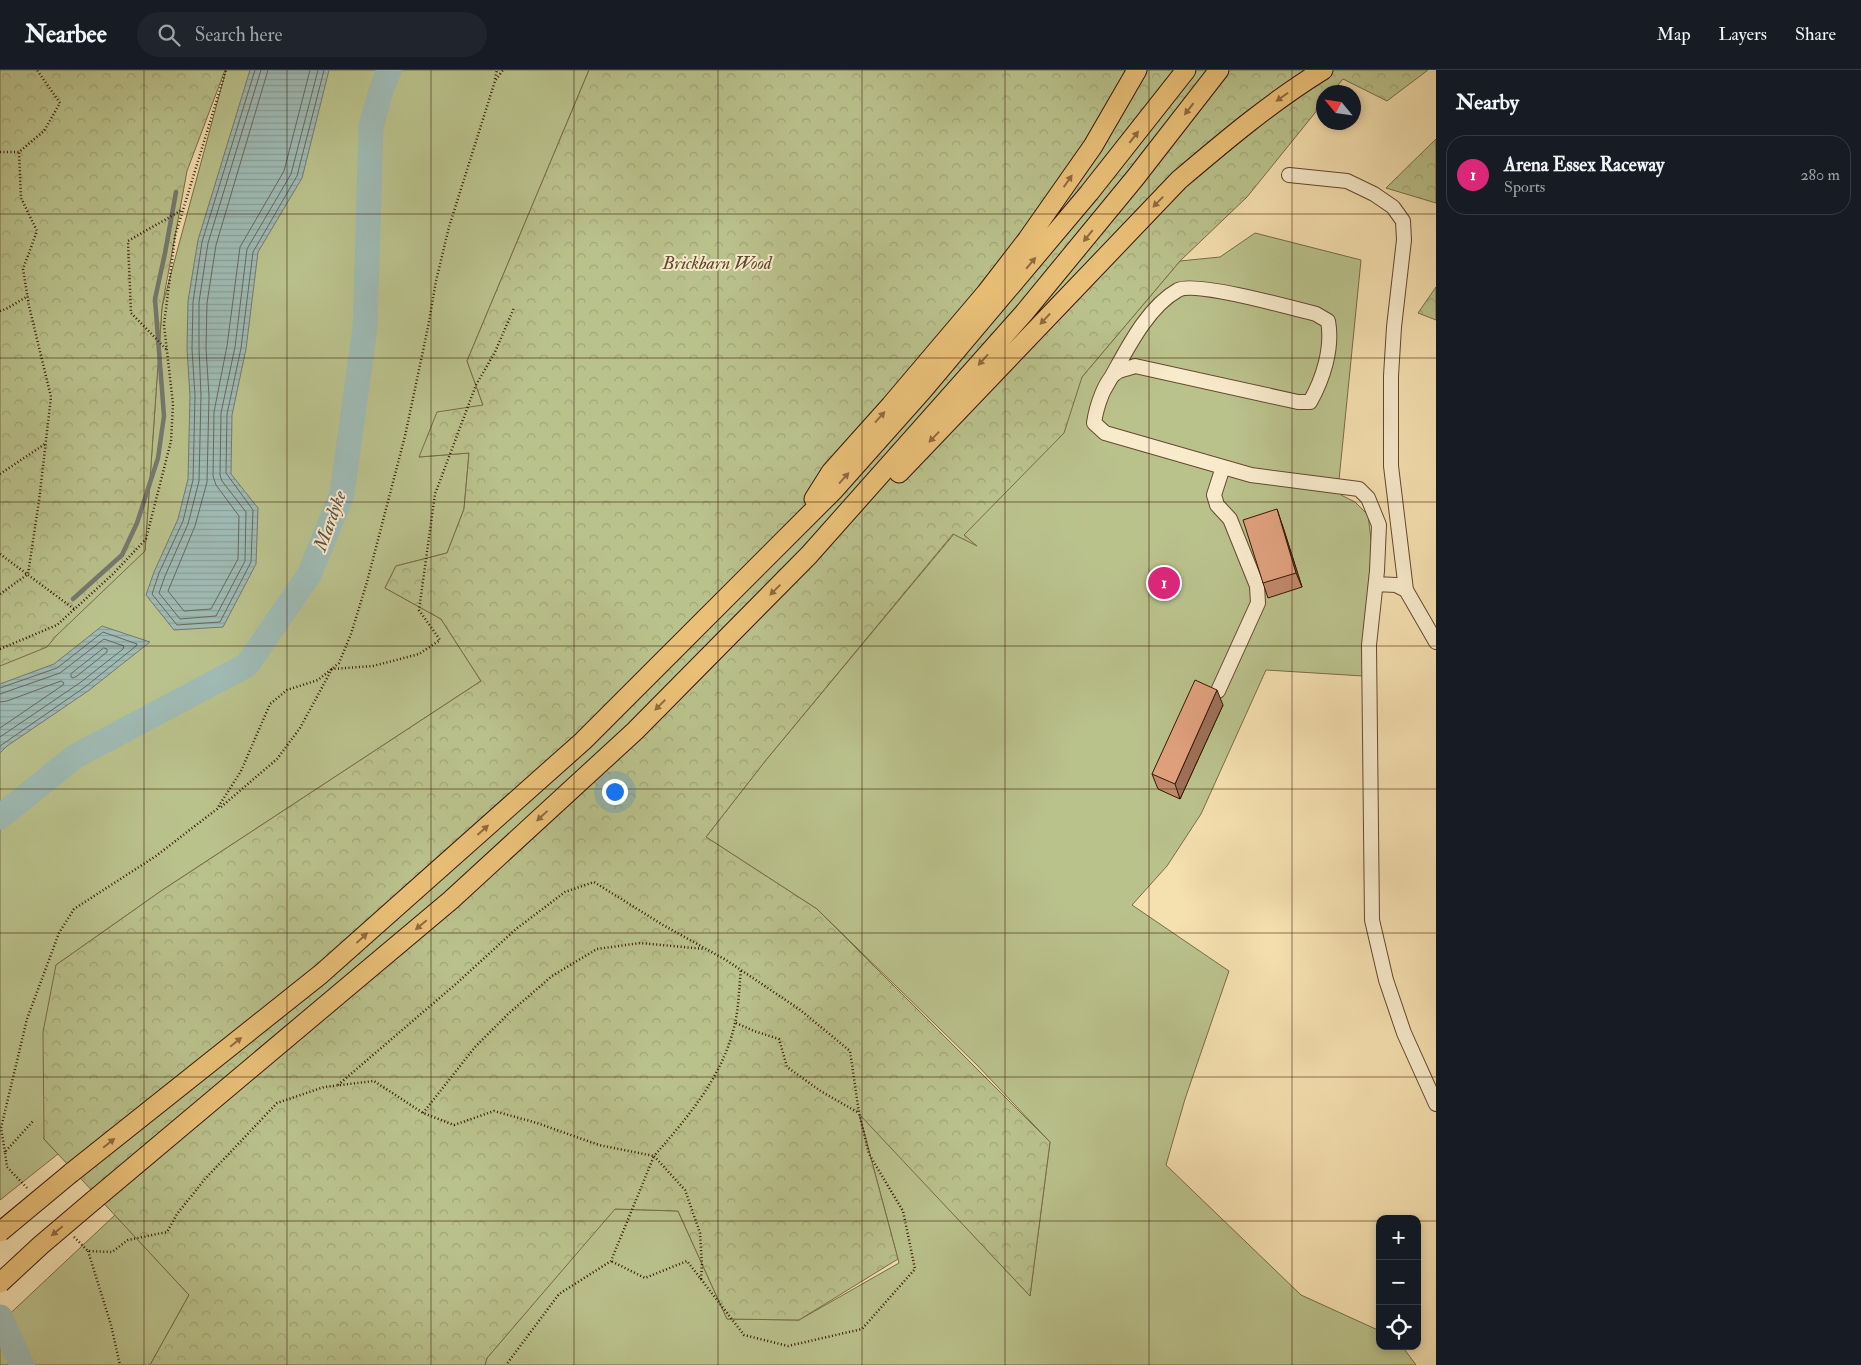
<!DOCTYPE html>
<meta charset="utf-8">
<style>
body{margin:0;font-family:"IM FELL Double Pica",serif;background:#20242c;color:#f1f3f6}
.controls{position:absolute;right:15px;bottom:15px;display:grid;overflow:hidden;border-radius:10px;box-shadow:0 2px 8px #0003}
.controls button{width:45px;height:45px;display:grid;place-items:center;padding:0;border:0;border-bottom:1px solid #363941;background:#171b24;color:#f1f3f6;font:25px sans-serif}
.compass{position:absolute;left:1316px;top:15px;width:45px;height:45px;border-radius:50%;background:#171b24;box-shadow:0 2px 8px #0003;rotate:299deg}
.you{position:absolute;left:614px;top:721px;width:18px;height:18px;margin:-12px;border:4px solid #fff;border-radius:50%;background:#1a73e8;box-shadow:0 0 0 8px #1a73e833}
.badge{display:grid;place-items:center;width:32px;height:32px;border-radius:50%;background:#db2777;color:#fff;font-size:16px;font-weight:700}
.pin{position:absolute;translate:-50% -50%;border:2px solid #fff;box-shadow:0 1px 5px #0006}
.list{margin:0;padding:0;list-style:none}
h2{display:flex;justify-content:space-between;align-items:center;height:65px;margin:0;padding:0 20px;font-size:21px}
h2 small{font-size:16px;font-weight:400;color:#9ea1a6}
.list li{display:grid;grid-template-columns:32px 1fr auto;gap:15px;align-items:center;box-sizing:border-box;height:80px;margin:0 10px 10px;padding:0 10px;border:1px solid #363941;border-radius:20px}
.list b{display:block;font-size:19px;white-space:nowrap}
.list p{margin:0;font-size:16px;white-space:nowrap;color:#9ea1a6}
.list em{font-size:16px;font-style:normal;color:#9ea1a6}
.icon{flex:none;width:28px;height:28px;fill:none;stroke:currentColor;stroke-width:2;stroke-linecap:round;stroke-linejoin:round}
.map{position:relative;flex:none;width:1436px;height:1295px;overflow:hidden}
header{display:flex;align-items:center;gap:30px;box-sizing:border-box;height:70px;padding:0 25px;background:#171b24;border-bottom:1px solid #363941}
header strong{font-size:24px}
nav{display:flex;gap:28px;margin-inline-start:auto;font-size:18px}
.search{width:350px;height:45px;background:#20242c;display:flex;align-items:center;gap:12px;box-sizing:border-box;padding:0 18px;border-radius:28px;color:#9ea1a6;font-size:19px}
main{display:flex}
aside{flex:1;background:#171b24}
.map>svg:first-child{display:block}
</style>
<header>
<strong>Nearbee</strong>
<div class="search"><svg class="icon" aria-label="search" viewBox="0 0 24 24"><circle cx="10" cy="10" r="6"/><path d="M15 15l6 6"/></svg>Search here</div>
<nav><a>Map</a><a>Layers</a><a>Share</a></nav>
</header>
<main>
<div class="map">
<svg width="1436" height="1295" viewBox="0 0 1436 1295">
<defs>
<pattern id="forest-crowns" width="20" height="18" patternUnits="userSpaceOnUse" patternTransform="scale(1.25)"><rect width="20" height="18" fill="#bac28c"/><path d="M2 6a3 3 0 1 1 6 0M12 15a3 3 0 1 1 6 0" fill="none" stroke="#a0a677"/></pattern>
<pattern id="water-rules" width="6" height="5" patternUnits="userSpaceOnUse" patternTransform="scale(1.25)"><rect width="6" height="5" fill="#9fbbb5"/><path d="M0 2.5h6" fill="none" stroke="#8aa09a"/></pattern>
</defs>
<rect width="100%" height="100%" fill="#f5e0b0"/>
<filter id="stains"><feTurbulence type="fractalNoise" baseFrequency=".004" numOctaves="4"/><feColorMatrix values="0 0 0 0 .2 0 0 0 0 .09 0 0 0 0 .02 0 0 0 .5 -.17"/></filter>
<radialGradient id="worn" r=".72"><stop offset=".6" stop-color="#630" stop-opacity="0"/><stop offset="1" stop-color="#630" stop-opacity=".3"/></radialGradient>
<path fill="#bac28c" stroke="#786c48" d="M226,0h363l-122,291 16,44 -64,52 50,-4 -5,56 -17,44 -51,13 -11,22 56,31 40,62 -320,210 -105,74 -12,174 14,15 -58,46v-536l145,-113 17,-244z
M1255,163l106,27 -22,220 2,15 14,7 13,13 4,32 -7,73 -2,56 -97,-6 -65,144 -34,52 -35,39 97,66 -44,128 -19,66 135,130 79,36v15h22l14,19h-931l2,-7 127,-149 64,2 49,108 72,1 100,-57 -40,-150 171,183 20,-154 -73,-77 -160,-156 -111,-72 60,-77 188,-226 20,10 -10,-9 118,-158 98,-116 40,-4z
M115,1145l74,80 -39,70h-150v-42z"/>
<path fill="url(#forest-crowns)" stroke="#786c48" d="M0,0h225l-38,101 -25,136 -17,244 -89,85 -9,11 -47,19z
M589,0h839l-41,31 -44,-22 -11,13h-8l-1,11 -76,94 -67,64 -98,116 -18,56 -100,102 13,11 -24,-12 -187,226 -60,77 111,72 233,233 -20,154 -171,-182 39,145 -99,61 -72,-1 -49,-108 -63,-2 -128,149 -2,7h-335l39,-70 -145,-156 -1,-107 13,-67 105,-74 320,-210 -40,-62 -56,-31 11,-22 51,-13 17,-44 5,-56 -50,4 18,-45 46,-7 -16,-44z
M1436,69v64l-50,-15z
M1436,217v33l-18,-7z"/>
<path fill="url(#water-rules)" stroke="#75796f" d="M250,0h79l-27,108 -44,74 -12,97 -14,66 -1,59 27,34 -2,56 -33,63 -49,3 -28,-35 8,-23 24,-53 10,-40 2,-83 -3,-47 1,-48 10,-61z
M102,556l48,16 -62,49 -81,55 -7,7v-69l54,-20z"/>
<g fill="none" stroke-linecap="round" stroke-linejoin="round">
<path stroke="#6a685d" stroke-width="1" d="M255,0l-53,172 -9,60 -1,47 3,47 -2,84 -10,41 -24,52 -7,21 25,31 43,-3 31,-60 2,-52 -27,-37 1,-59 14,-66 12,-96 44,-76 27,-106
M261,0l-53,173 -9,59v46l2,48 -2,85 -11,43 -23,52 -6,17 21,26 36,-3 29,-55 1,-49 -24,-31 -2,-6 1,-62 14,-66 12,-98 44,-75 27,-104
M268,0l-52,175 -9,58 -1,45 3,48 -2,86 -12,44 -27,65 16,20 27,-2 27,-50 1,-43 -23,-31 -3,-9 1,-64 13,-66 13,-99 44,-76 26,-101
M104,578l3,1v3l-30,24 -4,2 -2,-1v-3z
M0,618l57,-20 46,-36 34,12 -1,2 -51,41 -85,59
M0,624l60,-21 44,-34 20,7 -1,3 -42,33 -81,55
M0,632l7,-1 54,-20 3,2 -1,2 -63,43"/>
<path stroke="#75796f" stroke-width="4.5" d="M73,529l49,-44 15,-32 21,-65 6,-42 -9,-117 10,-46 11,-61"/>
<path stroke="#9fbbb5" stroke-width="25" d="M0,747l74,-60 173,-92 62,-90 33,-81 23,-167 6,-201 10,-35 8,-21
M0,1247l22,48"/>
<defs>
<path id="minor" d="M1289,105l58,6 27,13 19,13 10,14 1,19 -10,87 -3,49v90l15,124
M1104,320c19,-32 40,-81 74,-100 17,-9 115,18 138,24l12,7c5,27 -5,58 -18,81h-12l-163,-36c-5,2 -11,3 -16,5 -14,6 -23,38 -25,52l11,10 146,42 108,14 9,9 11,27 -2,46 -8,74 3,275 14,60 18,53 32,71
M1376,514l20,1 10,5 30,52
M1218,621l40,-88 -1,-17 -27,-67 -13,-14 -3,-10 9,-28"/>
<path id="highway" d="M899,403l280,-293c46,-39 92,-78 144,-110
M814,429l17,-27 60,-67 95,-112 41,-53 66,-94 44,-76
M71,1103l250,-199 262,-233 251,-251 89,-100 166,-197 97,-123
M94,1130l357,-300 184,-169 174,-176 215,-242 111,-135 84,-108"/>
</defs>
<use href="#minor" stroke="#664830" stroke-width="16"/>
<use href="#highway" stroke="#361505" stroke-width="21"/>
<path stroke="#361505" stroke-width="2.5" stroke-dasharray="1 2.5" stroke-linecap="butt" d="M495,9l2,-9
M0,82h19l25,-21 16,-28 -23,-33
M0,241l6,-2 22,-13
M166,279l-35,-36 -3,-72 54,-31
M0,404l45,-30
M0,484l74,55
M0,524l28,-20 11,-73 12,-104 -22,-91 -6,-37 14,-38 -16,-33 -2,-46
M0,579l57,-24 56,-51 33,-35 25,-98 2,-37 -9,-79 11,-89 51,-166
M221,737l56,-48 23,-31 32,-59 41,-3 46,-12 21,-14 -21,-30 16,-116 41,-109 19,-33 19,-44
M736,953l18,8 25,8 8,28 35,25 37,21
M338,1015l119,-102 59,-54 49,-37 29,-10 69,43 63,35 73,49 51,42 9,62 10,41 34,57 12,58 -53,60 -74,17 -44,-11 -57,-74 -42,17 -34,-17
M423,1043l52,-66 33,-33 44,-38 45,-27 43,-6 65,6
M5,1082l-4,-24 26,-109 32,-86 15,-24 82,-53 61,-47 24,-38 29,-67 17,-14 31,-10 21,-17 12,-29 16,-52 38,-146 23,-109 8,-46 13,-54 46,-146 8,-11
M27,1118l-20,-21 -2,-15 28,-31
M74,1167l14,14 24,1 16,-12 39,-8 10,-18 28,-35 72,-76 47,-16 50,-6 49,32 31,12 40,-14 43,12 62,22 55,11 -43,105 -52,33 -53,71
M88,1181l23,74 9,40
M701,1209l1,-14 -2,-32 -15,-43 -31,-34c34,-39 70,-81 81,-133 4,-17 4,-36 6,-54"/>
<use href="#minor" stroke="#f8ebcc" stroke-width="14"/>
<use href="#highway" stroke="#eac078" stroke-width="19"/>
<defs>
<path id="highway-bridge" d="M0,1162l71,-59
M0,1213l41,-38 53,-45"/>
</defs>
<use href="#highway-bridge" stroke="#361505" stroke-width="21" stroke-linecap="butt"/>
<use href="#highway-bridge" stroke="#eac078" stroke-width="19"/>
</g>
<path fill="#c28a6c" stroke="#361505" d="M1282,454l20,63 -34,11 -5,-15z
M1223,635l-43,94 -22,-10 -6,-15z"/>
<path fill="#9e7158" stroke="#361505" d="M1277,439l5,15 20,63 -6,-14z
M1217,620l6,15 -43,94 -5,-15z"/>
<path fill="#e1a17e" stroke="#361505" d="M1277,439l19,64 -33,10 -20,-63z
M1195,610l22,10 -42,94 -23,-10z"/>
<defs><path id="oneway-solid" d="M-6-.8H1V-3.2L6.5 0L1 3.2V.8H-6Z" transform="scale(1.25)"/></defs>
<g fill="#906a3e">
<use href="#oneway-solid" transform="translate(1282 27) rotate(145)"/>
<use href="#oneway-solid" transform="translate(1189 39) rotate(128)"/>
<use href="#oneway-solid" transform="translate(1134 67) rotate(-52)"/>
<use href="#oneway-solid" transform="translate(1068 111) rotate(-55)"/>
<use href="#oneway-solid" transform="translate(1158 132) rotate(134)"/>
<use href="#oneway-solid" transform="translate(1088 166) rotate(129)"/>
<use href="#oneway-solid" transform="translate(1031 193) rotate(-50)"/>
<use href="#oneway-solid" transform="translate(1045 249) rotate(133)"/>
<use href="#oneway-solid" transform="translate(983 290) rotate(132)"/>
<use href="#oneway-solid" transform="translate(880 347) rotate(-48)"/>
<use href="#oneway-solid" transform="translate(934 367) rotate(134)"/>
<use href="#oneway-solid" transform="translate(844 408) rotate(-48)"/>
<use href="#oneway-solid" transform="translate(775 520) rotate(135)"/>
<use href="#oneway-solid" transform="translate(660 635) rotate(135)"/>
<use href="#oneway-solid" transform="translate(542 746) rotate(137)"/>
<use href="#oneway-solid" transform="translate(483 760) rotate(-42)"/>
<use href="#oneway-solid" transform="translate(421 855) rotate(140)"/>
<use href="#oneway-solid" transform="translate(362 868) rotate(-42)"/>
<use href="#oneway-solid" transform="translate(236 972) rotate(-39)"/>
<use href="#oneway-solid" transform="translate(109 1073) rotate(-39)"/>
<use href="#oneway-solid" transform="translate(57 1161) rotate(140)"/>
</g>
<path fill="none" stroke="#361505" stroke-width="1" stroke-opacity="0.55" d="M144,0v1295M287,0v1295M431,0v1295M574,0v1295M718,0v1295M862,0v1295M1005,0v1295M1149,0v1295M1292,0v1295M0,144h1436M0,288h1436M0,432h1436M0,576h1436M0,719h1436M0,863h1436M0,1007h1436M0,1151h1380M1417,1151h19"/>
<g text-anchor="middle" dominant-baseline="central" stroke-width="4" stroke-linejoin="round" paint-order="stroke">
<g font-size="18" font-style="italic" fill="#5e492e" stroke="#f8ebcc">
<text x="717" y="193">Brickbarn Wood</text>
</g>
<g font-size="19" font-style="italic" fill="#5b4f43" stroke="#f8ebcc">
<text transform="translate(330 451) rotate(-70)">Mardyke</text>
</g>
</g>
<rect width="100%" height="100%" filter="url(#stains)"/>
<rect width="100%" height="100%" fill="url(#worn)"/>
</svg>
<div class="controls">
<button>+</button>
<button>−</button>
<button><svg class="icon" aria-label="locate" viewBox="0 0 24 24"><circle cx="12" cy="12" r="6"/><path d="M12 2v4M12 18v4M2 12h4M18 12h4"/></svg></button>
</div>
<svg class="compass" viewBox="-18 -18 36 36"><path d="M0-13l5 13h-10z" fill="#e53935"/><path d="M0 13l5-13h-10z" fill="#9ea1a6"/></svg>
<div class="you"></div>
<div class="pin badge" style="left:1164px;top:513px">1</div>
</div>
<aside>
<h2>Nearby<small></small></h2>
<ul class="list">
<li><span class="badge">1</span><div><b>Arena Essex Raceway</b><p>Sports</p></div><em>280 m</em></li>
</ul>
</aside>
</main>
